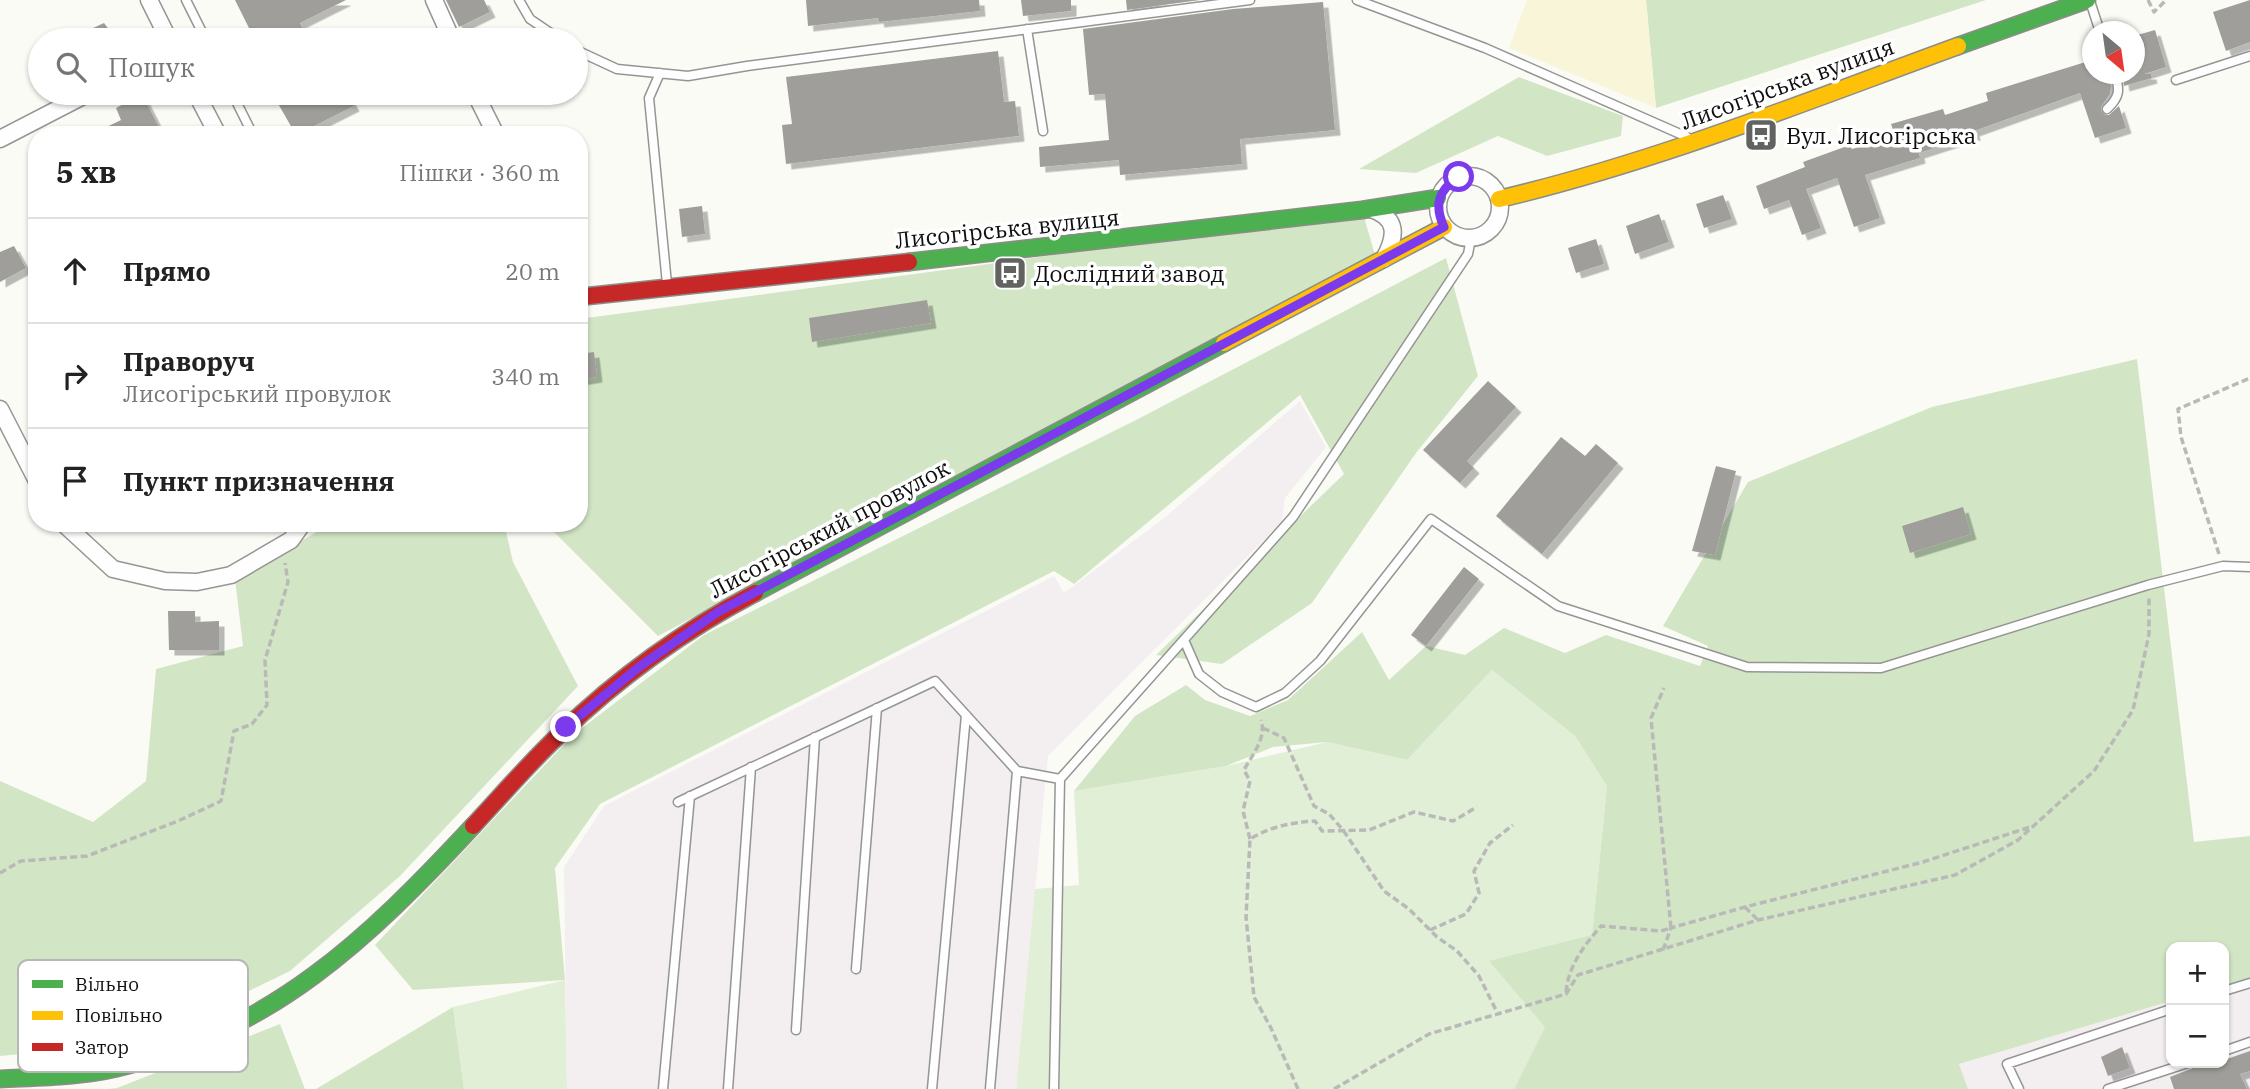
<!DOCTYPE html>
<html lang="uk">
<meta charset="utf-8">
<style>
body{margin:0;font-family:"IBM Plex Serif",serif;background:#f2f2f2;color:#222}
.controls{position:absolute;right:21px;bottom:21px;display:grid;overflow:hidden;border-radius:14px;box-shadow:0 2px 5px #0004}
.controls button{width:63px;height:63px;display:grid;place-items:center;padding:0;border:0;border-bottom:2px solid #e0e0e0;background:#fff;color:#222;font:35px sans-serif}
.compass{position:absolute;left:2082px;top:21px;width:63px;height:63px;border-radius:50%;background:#fff;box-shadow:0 2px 5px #0004;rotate:151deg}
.stop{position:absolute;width:21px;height:21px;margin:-16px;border:5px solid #7c3aed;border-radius:50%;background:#fff}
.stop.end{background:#7c3aed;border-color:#fff;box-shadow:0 2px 7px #0008}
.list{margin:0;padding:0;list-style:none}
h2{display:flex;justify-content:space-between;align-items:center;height:91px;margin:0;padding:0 28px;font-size:30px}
h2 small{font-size:23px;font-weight:400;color:#767676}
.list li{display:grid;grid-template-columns:46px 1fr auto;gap:21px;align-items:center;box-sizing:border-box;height:105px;padding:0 28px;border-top:2px solid #e0e0e0}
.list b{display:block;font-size:26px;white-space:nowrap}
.list p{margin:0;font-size:23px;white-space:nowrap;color:#767676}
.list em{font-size:23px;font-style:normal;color:#767676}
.icon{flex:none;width:38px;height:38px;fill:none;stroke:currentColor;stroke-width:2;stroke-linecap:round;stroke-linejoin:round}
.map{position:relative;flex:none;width:2250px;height:1089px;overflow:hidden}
.search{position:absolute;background:#fff;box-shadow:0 2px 5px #0004;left:28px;top:28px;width:560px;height:77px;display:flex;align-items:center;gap:18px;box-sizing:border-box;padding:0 24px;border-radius:38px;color:#767676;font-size:26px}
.panel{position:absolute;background:#fff;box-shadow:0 2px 5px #0004;left:28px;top:126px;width:560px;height:406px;border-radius:28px}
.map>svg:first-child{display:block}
</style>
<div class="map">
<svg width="2250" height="1089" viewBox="0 0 2250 1089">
<defs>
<filter id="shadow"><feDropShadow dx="5.5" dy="5.5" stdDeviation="0" flood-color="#0004"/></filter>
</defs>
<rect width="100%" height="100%" fill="#fbfbf5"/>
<path fill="#f3eef0" d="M1300,401l26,46 -41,51 -3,24 -234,234 -32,333h-449l-3,-222 40,-61 450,-230 10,17 99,-74z
M2250,978v111h-282l-9,-25 212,-63v62h53v-77z"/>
<path fill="#e2efd7" d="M1492,670l83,66 32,50 -15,149 -78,154h-498l19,-200 44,-4 -5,-94 152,-25 101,-24 80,18z
M565,980l2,109h-103l-11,-82z"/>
<path fill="#d2e6c6" d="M1646,0h340l-330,108z
M1519,77l104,39 -2,20 -74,20 -49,-20 -82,37 -57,-4z
M1362,210l13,45 -717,381 -113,-113h34v-204l432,-58z
M1446,258l32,118 -62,77 -104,150 -90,61 -66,-9 188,-181 -44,-79 -226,189 -20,-13 -454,233 -45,64 10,112 -152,10 -38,-45 198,-210 131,-100 434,-216z
M2137,359l57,483 56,-6v142l-26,8v-39h-53v54l-212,63 9,25h-454l31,-62 -56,-66 103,-26 15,-149 -32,-50 -83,-66 -85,90 -80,-18 -54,5 -47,19 -152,25 61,-75 51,-31 19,15 45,16 38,-16 74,-68 27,48 37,-34 39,9 39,-27 61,25 41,-18 94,31 8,-20 -45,-20 85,-144 184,-75z
M324,523h180l9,39 65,124 -178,190 -110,95 -80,39 -100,36 -110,10v-275l93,41 53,-41 10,-112 87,-23 -8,-67 85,-49z
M453,1007l11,82h-148z
M280,1024l25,65h-196l8,-1z"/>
<path fill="#f8f5d9" d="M1527,0h119l10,108 -147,-60z"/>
<path fill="#9f9e9a" filter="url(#shadow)" d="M235,0h111l-46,23 8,17h-42l-7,-12 -8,4z
M446,0h38l6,12 -31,15z
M806,0h173l1,11 -101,11 -1,-4 -70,8z
M1021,0h50v11l-48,5z
M1126,0h74l-73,10z
M2250,0v42l-24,9 -13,-39z
M1323,2l12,128 -95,9 2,25 -122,11 -1,-15 -79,7 -1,-20 70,-7 -4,-46 -16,1 -6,-66 150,-20z
M104,23l13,17h-50z
M2155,30l11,37 -22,7h7l1,4 -28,8 -2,-12h12v-38z
M998,51l6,51 11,-1 4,35 -233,28 -4,-39 10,-1 -6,-47z
M2092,60v14h17l2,12 -1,8 -9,13v4l4,4h4l10,-9 7,22 -31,10 -15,-45 -106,38 1,4 -56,18 1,5 -55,17 15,43 -26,9 -17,-49 -31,11 15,39 -19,7 -13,-35 -25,9 -8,-23 49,-19 -2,-5 47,-17 2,4 43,-13 -4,-12 52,-15 2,6 43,-14 -2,-8z
M272,93h75l7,13 -58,29z
M142,94l21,41h-73l31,-15 -5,-12z
M1723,195l9,24 -28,9 -8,-24z
M702,206l3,28 -23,3 -3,-28z
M1659,214l10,28 -34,12 -9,-28z
M1596,239l8,25 -28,9 -8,-25z
M14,246l12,22 -26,14v-30z
M927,300l4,23 -119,19 -3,-24z
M594,352l3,25 -18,3v-26z
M1488,381l28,26 -49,54 7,7 -14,15 -37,-33z
M1561,437l24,19 11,-12 22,19 -76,91 -46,-38z
M1716,466l20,5 -21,84 -23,-4z
M1963,507l8,27 -61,19 -8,-27z
M1464,567l15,12 -53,67 -15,-11z
M168,611h27v11l24,-1v29h-50z
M2122,1047l8,21 -22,8 -7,-19z
M2250,1051v20l-10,3 7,15h-73l-4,-12 28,-11 26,-3v-3z"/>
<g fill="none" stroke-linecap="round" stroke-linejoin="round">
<defs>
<path id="lane" d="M186,0l20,40
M519,0l11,19 31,21
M1357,0l128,48 202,89
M2090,1l10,31
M1027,29l16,102
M576,50l41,19 71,7 59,-10 503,-66
M660,73l-11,25 18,186
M2176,80l74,-24
M232,93l21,42
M2107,109c13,-12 13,-19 8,-35
M1184,640l15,34 23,18 34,15 29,-14 35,-32 111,-142 127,87 189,61 134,1 267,-83 75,-19 27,1
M678,802l257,-121 82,90 43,8 233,-262 175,-263 3,-16
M856,969l21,-261
M2224,991l26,-8
M796,1030l19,-293
M2224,1051l26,-9
M663,1089l27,-293
M728,1089l23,-322
M932,1089l34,-374
M990,1089l27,-318
M1054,1089l6,-310
M2019,1089l-12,-25 164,-55
M2108,1089l80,-26"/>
<path id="street" d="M149,0l20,40
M434,0l18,40
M196,93l22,42
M475,93l21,42
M0,139l89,-46
M1438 207a31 31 0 1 1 62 0a31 31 0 1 1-62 0Z
M1371,209c28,9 25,28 13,50
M0,409l37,72
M63,523l50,46 52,12 32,1 34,-7 60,-35 12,-17"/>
<path id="fast" d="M1958,46l129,-46
M909,262l453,-52 76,-12
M755,593l469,-250
M0,1079c39,-2 79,-2 117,-11 155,-37 251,-129 356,-242"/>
<path id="slow" d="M1499,199c157,-37 308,-98 459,-153
M1224,343l220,-116"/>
<path id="jam" d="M579,297l330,-35
M473,826c29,-31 57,-64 88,-93 57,-55 124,-103 194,-140"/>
</defs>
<use href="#lane" stroke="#959593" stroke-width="11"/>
<use href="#street" stroke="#959593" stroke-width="19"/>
<use href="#fast" stroke="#8c8c89" stroke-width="19"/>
<use href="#slow" stroke="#8c8c89" stroke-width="19"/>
<use href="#jam" stroke="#8c8c89" stroke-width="19"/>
<path stroke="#b9b9b8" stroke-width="3.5" stroke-dasharray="7 3.5" stroke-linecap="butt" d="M2148,0l6,12 12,-12
M2219,554l-38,-117 -3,-28 72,-31
M1263,728l21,10 30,68 15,8 14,16 41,61 25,18 28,28 20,14 22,25 19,38
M1250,839l-7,-28 7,-30 -6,-11c8,-15 23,-32 17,-50
M0,873l21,-12 66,-5 91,-35 43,-20 13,-70 18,-7 15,-19 -2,-45 23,-78 -3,-19
M1745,907l13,13
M1430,930l36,-16 13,-21 -5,-22 16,-28 23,-18
M1663,950l8,-22 74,-21 178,-45 107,-35
M1566,992c3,-28 18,-46 35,-66l60,5 10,-3 -20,-210 13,-30
M1298,1089l-27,-61 -17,-31 -8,-80 4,-78c22,-13 40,-16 65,-18l7,10 47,-1 45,-18 39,9 24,-14
M1334,1089l95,-55 137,-40 12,-19 180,-55 197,-45 63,-35 76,-69 39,-61 16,-76v-36"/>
<use href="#lane" stroke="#fefefe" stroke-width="8"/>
<use href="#street" stroke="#fefefe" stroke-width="16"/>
<use href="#fast" stroke="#4caf50" stroke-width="16"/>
<use href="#slow" stroke="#ffc107" stroke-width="16"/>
<use href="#jam" stroke="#c62828" stroke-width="16"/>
</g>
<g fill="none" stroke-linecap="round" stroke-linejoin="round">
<path stroke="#7c3aed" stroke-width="9" d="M566,727l73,-60 79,-55 726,-385c-10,-22 -6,-37 15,-50"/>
</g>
<defs>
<symbol id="bus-square" viewBox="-11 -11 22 22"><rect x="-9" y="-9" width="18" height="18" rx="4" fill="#626260" stroke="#fff"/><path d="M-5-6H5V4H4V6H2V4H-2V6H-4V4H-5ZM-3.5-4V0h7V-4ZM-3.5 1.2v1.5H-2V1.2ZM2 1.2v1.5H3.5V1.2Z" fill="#fff"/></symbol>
</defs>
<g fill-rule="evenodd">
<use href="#bus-square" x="1742" y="116" width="38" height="38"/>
<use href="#bus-square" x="991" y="254" width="38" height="38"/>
</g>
<g text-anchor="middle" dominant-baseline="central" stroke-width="7" stroke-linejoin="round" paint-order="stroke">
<g font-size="23" fill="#0f0f0f" stroke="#fff">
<text transform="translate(1787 83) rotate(-20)">Лисогірська вулиця</text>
<text transform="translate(1007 228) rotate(-6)">Лисогірська вулиця</text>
<text transform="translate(829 528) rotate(-28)">Лисогірський провулок</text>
</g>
<g font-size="23" fill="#0f0f0f" stroke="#fff" text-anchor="start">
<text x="1786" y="135">Вул. Лисогірська</text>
<text x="1034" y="273">Дослідний завод</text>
</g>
</g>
<rect x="18" y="960" width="230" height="112" rx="10" fill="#fff" stroke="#b7b7b7" stroke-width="2"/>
<rect x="32" y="980" width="31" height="8" fill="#4caf50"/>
<rect x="32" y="1011" width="31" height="9" fill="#ffc107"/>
<rect x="32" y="1043" width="31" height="8" fill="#c62828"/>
<g font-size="19" fill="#0f0f0f">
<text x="75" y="991">Вільно</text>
<text x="75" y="1022">Повільно</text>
<text x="75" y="1054">Затор</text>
</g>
</svg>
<div class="controls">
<button>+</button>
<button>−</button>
</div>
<svg class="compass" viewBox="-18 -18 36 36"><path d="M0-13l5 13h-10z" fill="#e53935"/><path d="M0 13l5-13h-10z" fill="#767676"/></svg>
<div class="stop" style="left:1459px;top:177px"></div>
<div class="stop end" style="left:566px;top:727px"></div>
<div class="search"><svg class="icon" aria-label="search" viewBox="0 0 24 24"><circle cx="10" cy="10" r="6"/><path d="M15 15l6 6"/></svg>Пошук</div>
<section class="panel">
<h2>5 хв<small>Пішки · 360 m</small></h2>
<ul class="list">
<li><svg class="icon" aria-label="ahead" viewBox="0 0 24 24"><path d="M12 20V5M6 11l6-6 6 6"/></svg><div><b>Прямо</b></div><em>20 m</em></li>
<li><svg class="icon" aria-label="right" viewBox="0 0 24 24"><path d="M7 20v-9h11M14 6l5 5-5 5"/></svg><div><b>Праворуч</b><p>Лисогірський провулок</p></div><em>340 m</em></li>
<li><svg class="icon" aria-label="arrive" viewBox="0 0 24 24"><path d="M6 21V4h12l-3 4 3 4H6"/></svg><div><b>Пункт призначення</b></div></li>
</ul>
</section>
</div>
